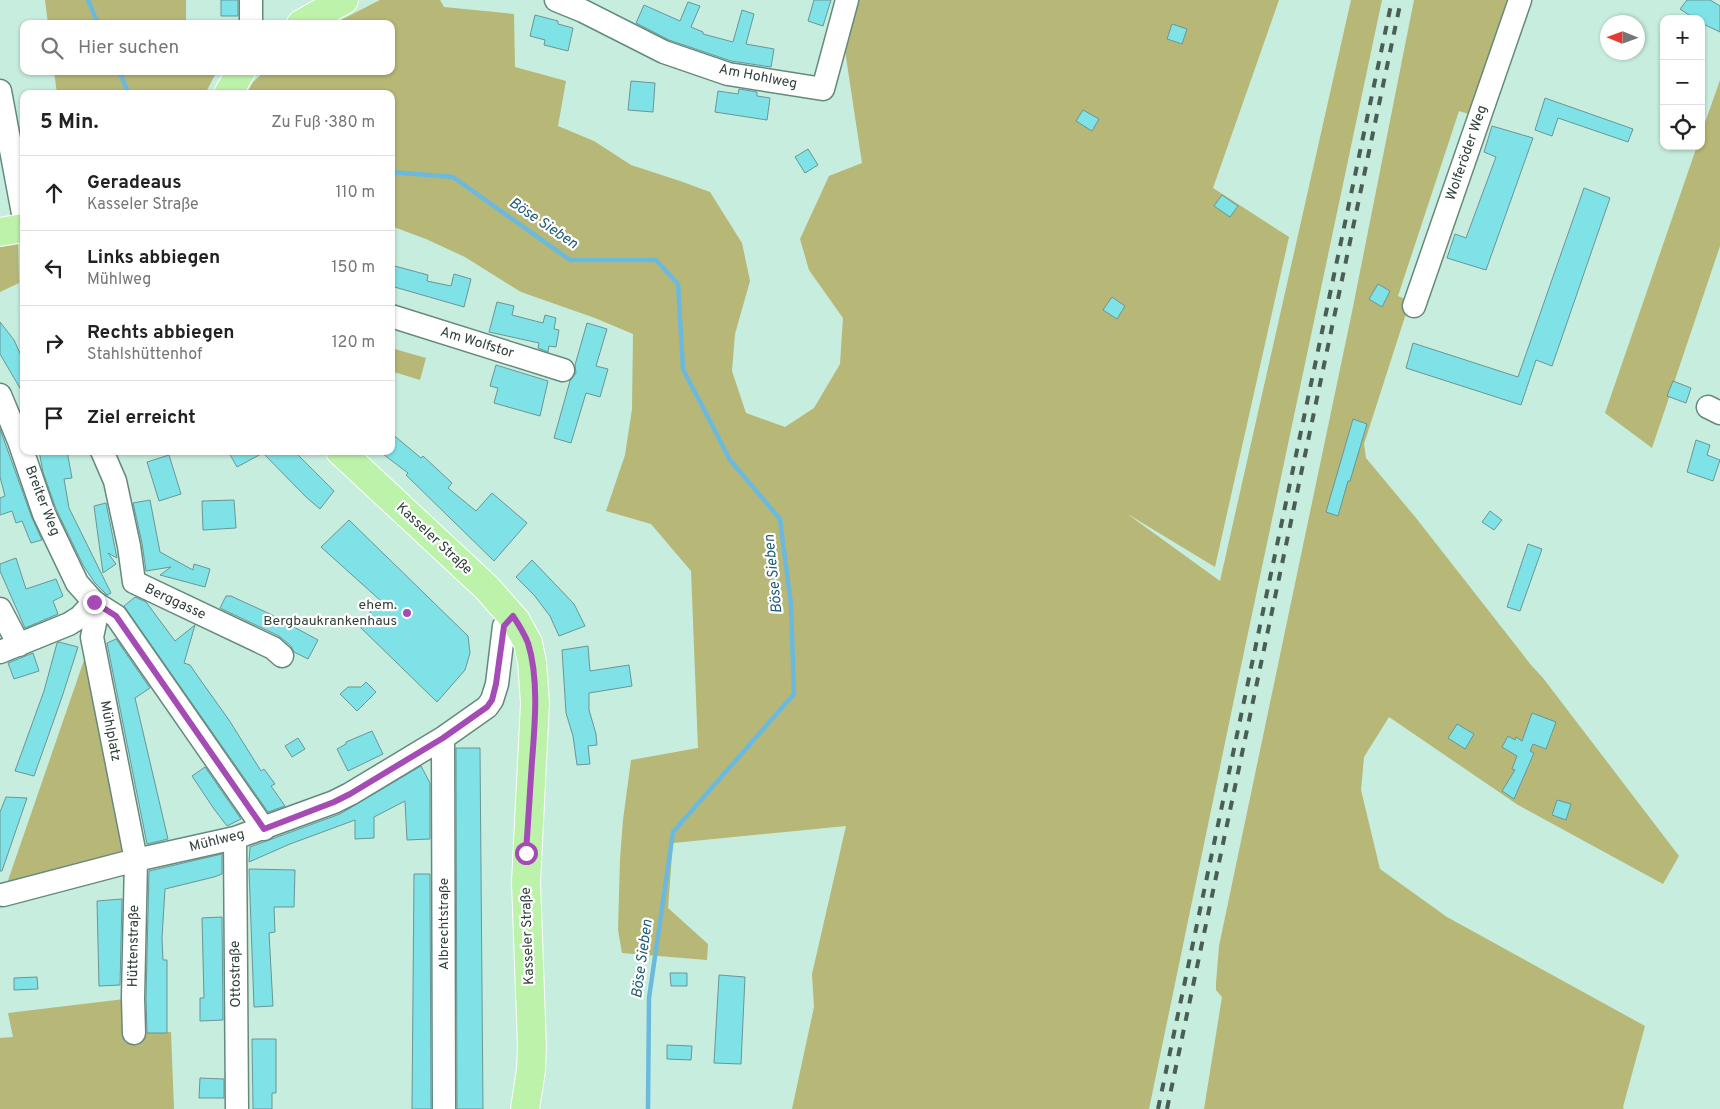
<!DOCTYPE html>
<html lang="de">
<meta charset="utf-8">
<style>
body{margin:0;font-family:Overpass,sans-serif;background:#f6f6f6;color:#222}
.controls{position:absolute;right:15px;top:15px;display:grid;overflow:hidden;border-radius:10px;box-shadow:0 1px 4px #0004}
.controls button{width:45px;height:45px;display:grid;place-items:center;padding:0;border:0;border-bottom:1px solid #e0e0e0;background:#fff;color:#222;font:25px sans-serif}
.compass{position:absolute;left:1600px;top:15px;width:45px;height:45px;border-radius:50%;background:#fff;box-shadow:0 1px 4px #0004;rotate:271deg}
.stop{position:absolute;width:15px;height:15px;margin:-11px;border:4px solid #a54bb6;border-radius:50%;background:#fff}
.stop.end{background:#a54bb6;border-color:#fff;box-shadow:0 1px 5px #0008}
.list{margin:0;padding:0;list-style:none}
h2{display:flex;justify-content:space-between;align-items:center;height:65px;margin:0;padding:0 20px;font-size:21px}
h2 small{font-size:16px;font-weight:400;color:#767676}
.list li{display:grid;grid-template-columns:32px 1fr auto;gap:15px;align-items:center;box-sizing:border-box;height:75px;padding:0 20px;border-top:1px solid #e0e0e0}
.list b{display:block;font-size:19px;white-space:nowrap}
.list p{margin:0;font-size:16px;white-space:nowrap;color:#767676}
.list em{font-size:16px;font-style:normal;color:#767676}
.icon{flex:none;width:28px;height:28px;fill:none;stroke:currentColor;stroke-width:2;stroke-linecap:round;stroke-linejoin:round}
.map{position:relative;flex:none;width:1720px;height:1109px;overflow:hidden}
.search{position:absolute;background:#fff;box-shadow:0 1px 4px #0004;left:20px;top:20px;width:375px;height:55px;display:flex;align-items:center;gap:12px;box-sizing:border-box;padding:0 18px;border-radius:10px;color:#767676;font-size:19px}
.panel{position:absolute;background:#fff;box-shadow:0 1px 4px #0004;left:20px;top:90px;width:375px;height:365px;border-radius:10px}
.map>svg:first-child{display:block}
</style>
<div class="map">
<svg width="1720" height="1109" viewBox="0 0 1720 1109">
<rect width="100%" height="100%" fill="#c6eddd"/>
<path fill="#b7b777" d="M45,0h141v24h-138z
M380,0h60l4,7 70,7 1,53 51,14 -8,45 36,15 37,24 49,16 30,11 32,51 8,38 -15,53 -3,37 14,42 39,14 29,-19 26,-44 3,-46 -34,-48 -9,-31 29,-63 33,-13 -18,-119 12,-44h423l-66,188 76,49 -74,330 -89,-54 94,68 131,-581h31l-145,685 -88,424h-357l22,-102 -2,-33 34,-148 -173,17 -5,65 40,36 -1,16 -85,-7 -4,-23 2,-71 3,-39 8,-60 67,-12 -7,-177 -40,-47 -45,-13 19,-56 7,-46 1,-75 -38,-16 -74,-26 -56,-35 -39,-18 -35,-13v-132h-145l7,-12 12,-11h126v-47h-58z
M1414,0h101l-40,116 -16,-5 -61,185 12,5 -46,143 2,14 50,60 115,147 12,13 136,178 -16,28 -145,-79 -129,-88 -25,40 -3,33 19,79 67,48 198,109 -22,81 1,2h-420l18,-112 -6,-7v-7l3,-37 133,-634z
M54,71h163l-12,23h-148z
M1720,80v166l-68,202 -47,-35 92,-267h4v-12z
M18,239l1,44 -19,9v-50z
M391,348l35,10 -6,22 -29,-9z
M92,637l44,223 -133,35z
M133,998l1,35 37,-1 3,77h-174v-71l13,-1 -5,-24z"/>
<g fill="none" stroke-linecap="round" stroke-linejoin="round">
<path stroke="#6bbade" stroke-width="4.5" d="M88,0l10,24
M119,71l9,21 2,2
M391,172l62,5 117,83h86l22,24 5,85 47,91 50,59 11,86 3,89 -121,138 -24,166 -1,111"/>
</g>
<path fill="#7fe2e6" stroke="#6b9597" d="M221,0h17v16h-17z
M814,0h17l-8,26 -15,-5z
M1687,0h23l10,6v26l-19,-9v-4h-6l-15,-10z
M688,2l12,4 -9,21 12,5v2l30,8 9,-32 12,4 -8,30 28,5 -3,18 -40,-6 -62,-21 -33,-17 8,-18 36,16z
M535,15l23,6v3l15,4 -5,23 -24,-6 1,-5 -15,-4z
M1172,24l15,5 -5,15 -15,-5z
M631,81l24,2 -2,29 -25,-2z
M739,89l18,3v4l13,2 -3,22 -52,-8 3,-21 20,3z
M1545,98l88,31 -5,13 -70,-24 -6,18 -17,-6z
M1083,110l16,9 -7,12 -16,-10z
M1492,126l41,12 -47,132 -39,-12 8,-24 11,4 30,-81 -12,-5z
M808,149l10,16 -13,8 -10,-16z
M1584,188l26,10 -58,168 -16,-6 -15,45 -115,-37 7,-25 105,34z
M1222,195l16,11 -8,11 -16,-11z
M391,265l37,10 -1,6 24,5 3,-12 17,5 -7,28 -73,-21z
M1378,284l12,7 -8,16 -13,-8z
M1112,297l13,9 -8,13 -14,-9z
M497,302l17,4 -2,9 31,8 2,-8 11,3 -2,11 5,1 -3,17 -7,-1 -1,6 -10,-4 1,-5 -50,-11z
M0,322l14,18 10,22v33l-24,-41z
M587,323l20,6 -11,37 12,3 -8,28 -14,-4 -15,50 -17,-5 16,-57 6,-8 -1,-8z
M496,365l52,16 -8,35 -46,-13 4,-15 -8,-2z
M1673,381l18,7 -5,15 -19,-7z
M1353,419l14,5 -17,57h-2l-10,35 -12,-4z
M0,429l32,89 10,22 -11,3 -9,-22 -6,2 -4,-12 -12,4v-17l5,-2 -5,-19z
M391,433l30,25 2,-2 29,27 -4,5 28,23 16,-18 35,30 -33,38 -88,-86 2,-2 -29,-22h12z
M1696,440l14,5 -3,10 13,5 -7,21 -26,-9z
M39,451h28l5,27 -8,1 5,29 42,85 -4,2 -12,-12 -12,-18 -27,-56 -13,-37z
M228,451h66l40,40 -14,18 -14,-12 -43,-44 -26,14z
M169,455l12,39 -22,7 -12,-39z
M150,500l10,52 33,18 1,-6 16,5 -5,18 -45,-12 11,-8 -25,4 -4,-28 -9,-40z
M234,500l2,28 -33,2 -1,-29z
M106,503l11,55 -9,-5 8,11 -13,9 -9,-67z
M1490,511l12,9 -8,10 -12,-8z
M349,520l119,116 2,17 -5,17 -28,32 -79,-77 23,-24 -60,-54z
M1528,544l14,5 -22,62 -13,-4z
M16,558l10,31 30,-10 7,17 -10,5 5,13 -33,14 -25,-57v-7z
M532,560l42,44 11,22 -26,10 -9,-20 -16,-21 -18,-18z
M226,596h5l39,18 48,26 -10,19 -14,-7 -3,-6 -12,-10 -59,-28z
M135,597l11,5 29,39 20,-16 -11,38 6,2 9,13 30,42 32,51 3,-2 11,15 -4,2 14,20 -17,6 -144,-206z
M116,639l34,49 -15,10 33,141 -21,5 -40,-201z
M59,642l19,5 -16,50 -28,79 -19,-5 29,-80 13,-48z
M588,646l2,25 39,-6 3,21 -43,7v17l7,24 1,11 -9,1 2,18 -13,1 -4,-29 -7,-23 -4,-63z
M33,653l6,18 -25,8 -6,-16z
M366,682l10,10 -19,19 -17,-17 8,-7h13z
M1532,713l24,9 -10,27 -13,-5 -3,7 4,2 -20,46 -12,-8 13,-21 -3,-1 5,-13 -15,-9 6,-11 7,4 1,-3 6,4z
M1457,724l17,10 -9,15 -17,-11z
M372,731l11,23 -35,17 -11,-22 9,-5v-2z
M298,738l7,11 -13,8 -7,-11z
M456,748h24l3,361h-26z
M421,766l9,17v56l-23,1 -2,-39 -31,16v21l-19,1v-19l-65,24 -41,18 1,-15 90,-33z
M205,767l36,52 -14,7 -13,-17 -22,-33z
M6,797l21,1 -25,73h-2v-59z
M1557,800l14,4 -5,16 -14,-5z
M222,854v20l-8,3 -49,12 -3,49 1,22h4v73h-20l-1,-35 3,-127z
M249,869l46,1 -1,37h-20l1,25 -6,1 4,73 -19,1z
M414,874h16l1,235h-19z
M122,899l-2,86 -21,1 -2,-85z
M222,917l1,103 -23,1v-23h4l-2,-80z
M670,973h17v13h-16z
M719,975l26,2 -4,87 -27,-1z
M37,977l1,12 -24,1v-12z
M252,1039h24v54h-4v16h-19z
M667,1045l25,1 -1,14 -24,-1z
M200,1078l24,1v19h-25z"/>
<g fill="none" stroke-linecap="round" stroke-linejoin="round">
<defs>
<path id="minor" d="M251,0v24
M556,0l27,11 81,41 64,22 95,15 24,-89
M0,91l24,128
M1414,306l106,-306
M391,316l172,54
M0,395l19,46 25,73 33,69 17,19 22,14 148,213
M1708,407l12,6
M102,451l13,30 14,65 5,36 139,66 9,8
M94,602l1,21 -3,14 44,223 -3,138 1,35
M0,609l19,36
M0,652l69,-28 11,-7 14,-15
M443,738l1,371
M235,838l2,271
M3,895l133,-35 99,-22 99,-36 16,-8 93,-56 44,-31 5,-7 5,-16 7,-58 9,-10"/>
<path id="major" d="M301,24l43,-24
M228,94l13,-23
M0,232l24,-4
M340,451l147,137 29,33 12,22 4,19 3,41 -9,179 6,165 -1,23 -6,39"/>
</defs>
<use href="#minor" stroke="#658a7c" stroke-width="25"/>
<use href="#major" stroke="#fff" stroke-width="30"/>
<use href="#minor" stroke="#fff" stroke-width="22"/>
<use href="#major" stroke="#bcf2aa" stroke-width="28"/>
<path stroke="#4a5e56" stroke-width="4" stroke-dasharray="9 9" stroke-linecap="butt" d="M1158,1109l234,-1109
M1167,1109l234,-1109"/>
</g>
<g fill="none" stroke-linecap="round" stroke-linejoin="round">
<path stroke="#a54bb6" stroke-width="6" d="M94,602l22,14 148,213 70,-27 16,-8 93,-56 44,-31 5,-7 4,-16 8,-58 9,-10c6,9 11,17 15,27 11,35 7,81 4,118 -2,30 -4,61 -6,92"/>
</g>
<circle fill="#a54bb6" stroke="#fff" stroke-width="2" cx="407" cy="613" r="5"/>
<g text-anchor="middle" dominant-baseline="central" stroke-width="4.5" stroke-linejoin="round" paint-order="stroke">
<g font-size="14" fill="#304039" stroke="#fff">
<text transform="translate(758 77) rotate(11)">Am Hohlweg</text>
<text transform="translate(1467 153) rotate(-71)">Wolferöder Weg</text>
<text transform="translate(477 343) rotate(17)">Am Wolfstor</text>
<text transform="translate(42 501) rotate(69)">Breiter Weg</text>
<text transform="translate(434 539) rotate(43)">Kasseler Straße</text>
<text transform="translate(175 602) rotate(25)">Berggasse</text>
<text transform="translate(110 731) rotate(79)">Mühlplatz</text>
<text transform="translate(217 841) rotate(-14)">Mühlweg</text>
<text transform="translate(444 924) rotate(-90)">Albrechtstraße</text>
<text transform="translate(528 936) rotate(-92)">Kasseler Straße</text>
<text transform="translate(134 946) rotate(-89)">Hüttenstraße</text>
<text transform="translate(236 974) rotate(-91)">Ottostraße</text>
</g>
<g font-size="14" fill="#304039" stroke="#fff" text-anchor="end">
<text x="397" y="605">ehem.<tspan x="397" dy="16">Bergbaukrankenhaus</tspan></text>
</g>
<g font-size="15" font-style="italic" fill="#205d77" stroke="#fff">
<text transform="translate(543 224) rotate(34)">Böse Sieben</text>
<text transform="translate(774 574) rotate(-96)">Böse Sieben</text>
<text transform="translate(643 959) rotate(-82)">Böse Sieben</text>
</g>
</g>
</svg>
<div class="controls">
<button>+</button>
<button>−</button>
<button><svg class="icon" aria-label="locate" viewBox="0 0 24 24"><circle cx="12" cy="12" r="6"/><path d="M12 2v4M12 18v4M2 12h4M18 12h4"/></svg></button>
</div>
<svg class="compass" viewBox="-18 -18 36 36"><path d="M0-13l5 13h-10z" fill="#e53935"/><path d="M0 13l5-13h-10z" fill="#767676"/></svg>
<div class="stop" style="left:526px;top:853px"></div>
<div class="stop end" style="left:94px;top:602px"></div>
<div class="search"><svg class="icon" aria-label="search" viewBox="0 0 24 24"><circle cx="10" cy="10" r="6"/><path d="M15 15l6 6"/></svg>Hier suchen</div>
<section class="panel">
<h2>5 Min.<small>Zu Fuß · 380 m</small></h2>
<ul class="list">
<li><svg class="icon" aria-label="ahead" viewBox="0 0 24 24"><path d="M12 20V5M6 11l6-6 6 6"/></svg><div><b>Geradeaus</b><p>Kasseler Straße</p></div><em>110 m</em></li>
<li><svg class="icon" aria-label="left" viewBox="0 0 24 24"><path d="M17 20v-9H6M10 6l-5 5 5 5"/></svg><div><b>Links abbiegen</b><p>Mühlweg</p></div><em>150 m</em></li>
<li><svg class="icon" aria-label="right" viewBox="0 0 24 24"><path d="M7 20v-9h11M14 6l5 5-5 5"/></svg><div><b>Rechts abbiegen</b><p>Stahlshüttenhof</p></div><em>120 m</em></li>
<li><svg class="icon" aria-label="arrive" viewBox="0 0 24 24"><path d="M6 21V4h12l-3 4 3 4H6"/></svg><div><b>Ziel erreicht</b></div></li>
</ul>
</section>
</div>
